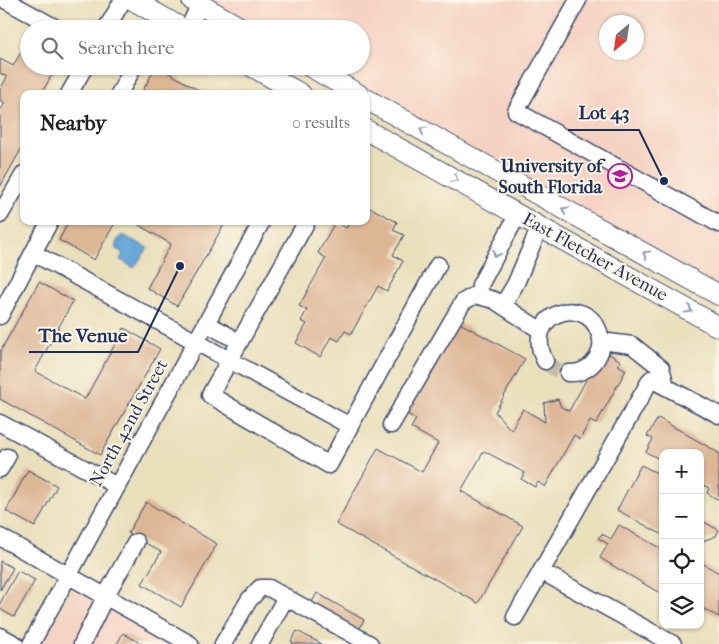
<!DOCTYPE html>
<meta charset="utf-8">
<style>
body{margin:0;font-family:"IM FELL French Canon",serif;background:#f6f6f6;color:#202124}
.controls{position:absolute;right:15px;bottom:15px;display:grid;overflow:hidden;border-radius:10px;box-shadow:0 1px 4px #0004}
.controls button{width:45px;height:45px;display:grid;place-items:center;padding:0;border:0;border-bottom:1px solid #e0e0e0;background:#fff;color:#202124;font:25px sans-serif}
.compass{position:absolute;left:599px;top:15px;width:45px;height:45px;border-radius:50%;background:#fff;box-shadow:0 1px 4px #0004;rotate:209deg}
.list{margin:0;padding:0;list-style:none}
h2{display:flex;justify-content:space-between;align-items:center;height:65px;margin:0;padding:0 20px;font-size:21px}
h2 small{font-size:16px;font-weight:400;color:#757577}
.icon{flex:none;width:28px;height:28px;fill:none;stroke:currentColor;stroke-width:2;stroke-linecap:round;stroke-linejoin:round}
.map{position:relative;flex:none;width:719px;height:644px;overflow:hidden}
.search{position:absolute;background:#fff;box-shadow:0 1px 4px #0004;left:20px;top:20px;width:350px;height:55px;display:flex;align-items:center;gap:12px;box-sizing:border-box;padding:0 18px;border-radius:28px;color:#757577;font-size:19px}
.panel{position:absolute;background:#fff;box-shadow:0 1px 4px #0004;left:20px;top:90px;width:350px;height:135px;border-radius:10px}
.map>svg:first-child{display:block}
</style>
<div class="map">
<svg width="719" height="644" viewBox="0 0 719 644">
<rect width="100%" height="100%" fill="#fcf5e5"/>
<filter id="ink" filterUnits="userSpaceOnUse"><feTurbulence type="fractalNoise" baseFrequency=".02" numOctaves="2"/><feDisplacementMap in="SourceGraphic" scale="10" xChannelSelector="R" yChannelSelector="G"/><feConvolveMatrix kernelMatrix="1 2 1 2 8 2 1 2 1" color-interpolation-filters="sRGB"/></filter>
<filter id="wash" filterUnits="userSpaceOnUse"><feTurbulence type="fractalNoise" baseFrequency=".0096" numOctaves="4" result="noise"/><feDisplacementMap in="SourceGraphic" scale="20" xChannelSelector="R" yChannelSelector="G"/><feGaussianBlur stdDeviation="1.12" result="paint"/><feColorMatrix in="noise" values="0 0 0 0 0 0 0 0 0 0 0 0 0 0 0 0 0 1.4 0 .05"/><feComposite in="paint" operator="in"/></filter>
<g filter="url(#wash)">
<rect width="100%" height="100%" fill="#e9dfbb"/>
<path fill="#f6d2c3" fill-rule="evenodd" d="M204,0h515v286l-396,-220h38v-37h-105zM606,22h30v30h-30z
M74,588l100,56h-131z"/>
<path fill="#64a4d7" stroke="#406a9a" d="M123,235l25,13 -14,20 -14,-8 3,-7 -7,-4c-2,-6 2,-10 7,-14z"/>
<g id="blocks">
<path fill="#ddb696" d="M29,38v28h28l-16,28h-17v50l-24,43v-76l5,-8 -5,-3v-10l7,-13 -7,-4v-14l13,7z
M156,66h1l48,28h-64z
M371,208l26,14 -4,8 11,5 -11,20 10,6 -16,30 -9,-5 -27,48 -6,-3 -6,10 -8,-4 -11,20 -24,-14 11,-19 -6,-3 6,-11 -8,-4 27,-48 -8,-5 17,-31 11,6 4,-7h16v-6z
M69,221h47l-22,39 -35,-20z
M132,221h94l-49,85 -30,-18 24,-44z
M39,282l34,19 -38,70 50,28 39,-71 36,21 -60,106 -100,-56v-47z
M458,322l67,37 -30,53 16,18 12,-21 22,13 -1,-19 14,-4 3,8 8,4 31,-56 6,4 3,-5 12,7 -3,4 8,5 -30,54 -6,-3 -10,18 -6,-4 -29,52 -7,-5 -3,5 -14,-8 4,-6 -41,-22 -23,40 62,35 -45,77 -142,-79 42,-76 44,24 16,-29 -27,-15 5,-9 -9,-5z
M658,418l61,35v47l-12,-7 2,-5 -9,-5v-30h-37v8l-17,-9 7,-13 -6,-3z
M641,465l22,11v59l-46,-25z
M28,470l29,16 -22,41 -29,-16z
M146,502l71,42 -36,63 -39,-23 19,-32 -33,-19z
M700,520l19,10 -3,6 -16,6z
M619,525l44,25v45l-63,-37 8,-14 -10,-6 4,-4 9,5z
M0,561l13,7 -13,22z
M700,562l19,11v44l-19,-10z
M18,571l17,9 -21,37 -14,-8v-6z
M317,593l47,27 -5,10 -48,-26z
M297,631l25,13h-30l1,-2 -2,-1z
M123,633l19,11h-25z"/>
</g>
</g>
<g filter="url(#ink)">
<use href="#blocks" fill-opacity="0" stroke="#3a496c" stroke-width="1"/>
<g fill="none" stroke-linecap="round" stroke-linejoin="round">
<path stroke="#c0bca8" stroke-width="16" stroke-dasharray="16 8" stroke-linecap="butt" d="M545,361c7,6 13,11 23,12"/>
<defs>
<path id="minor" d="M5,0l53,29
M578,0l-62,111 203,113
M106,29l17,-29
M188,29l14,-29
M69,94l16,-28
M119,94l15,-28
M0,215l24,-41
M307,221l-97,174 119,70 21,-39
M33,253l17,-32
M480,296v-11l38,-71
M503,305l13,-22 24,-57
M0,316l33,-63 317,173 88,-161
M206,323l23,13
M601,341l31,4 29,23 5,18
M545,361c-24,-48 40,-68 54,-29 4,9 3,18 -2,26 -6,10 -17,16 -29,15
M0,423l117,63
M391,425l72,-123 12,-7 19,5 46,30
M0,469l7,-12
M0,537l190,107
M541,571l132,73
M515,617l136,-238 68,36
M0,636l15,8
M31,644l231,-423
M82,644l23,-47 31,-55
M223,644l26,-44 11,-12h9l101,56
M260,644l26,-47"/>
<path id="major" d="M133,0l50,29
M192,0l51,29
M251,66l50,28
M309,66l49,28
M366,99l353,196
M366,130l353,197"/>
</defs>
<use href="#minor" stroke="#3a496c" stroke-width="19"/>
<use href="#major" stroke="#3a496c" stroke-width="22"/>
<use href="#minor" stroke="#fff" stroke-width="16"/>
<use href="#major" stroke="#fff" stroke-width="20"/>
</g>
<defs><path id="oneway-chevron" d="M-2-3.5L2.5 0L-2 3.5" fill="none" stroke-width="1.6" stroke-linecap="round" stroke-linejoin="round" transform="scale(1.25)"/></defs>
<g stroke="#8d97ae">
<use href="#oneway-chevron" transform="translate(423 130) rotate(-151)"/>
<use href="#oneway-chevron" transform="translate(455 179) rotate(29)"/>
<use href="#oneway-chevron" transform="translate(565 210) rotate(-151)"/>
<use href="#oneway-chevron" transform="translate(496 254) rotate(119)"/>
<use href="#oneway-chevron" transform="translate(646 254) rotate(-151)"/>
<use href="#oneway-chevron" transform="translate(689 310) rotate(29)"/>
</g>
</g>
<defs>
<symbol id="university-ring" viewBox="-11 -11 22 22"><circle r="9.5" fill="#fcf5e5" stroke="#b5179e" stroke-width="1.5"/><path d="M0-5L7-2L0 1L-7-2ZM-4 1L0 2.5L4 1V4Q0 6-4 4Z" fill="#b5179e"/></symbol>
</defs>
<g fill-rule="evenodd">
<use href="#university-ring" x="606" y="162" width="28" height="28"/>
</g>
<g text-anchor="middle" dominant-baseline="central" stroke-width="4" stroke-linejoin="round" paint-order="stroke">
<g font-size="18" font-weight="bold" fill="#1b2f5e" stroke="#fcf5e5" text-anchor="end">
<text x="602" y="166">University of<tspan x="602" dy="21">South Florida</tspan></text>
</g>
<g font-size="18" fill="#1b2f5e" stroke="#fcf5e5">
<text transform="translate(595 257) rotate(29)">East Fletcher Avenue</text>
<text transform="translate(129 423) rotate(-61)">North 42nd Street</text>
</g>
</g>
<path fill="none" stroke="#1b2f5e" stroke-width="2" d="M664 181L639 130H568M180 266L138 352H29"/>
<g fill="#1b2f5e" stroke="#fcf5e5" stroke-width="2">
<circle cx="664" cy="181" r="5"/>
<circle cx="180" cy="266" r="5"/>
</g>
<g font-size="19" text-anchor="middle" font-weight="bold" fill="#1b2f5e" stroke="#fcf5e5" stroke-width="4" stroke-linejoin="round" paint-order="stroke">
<text x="604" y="119">Lot 43</text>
<text x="83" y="342">The Venue</text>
</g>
</svg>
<div class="controls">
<button>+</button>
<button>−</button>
<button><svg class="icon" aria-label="locate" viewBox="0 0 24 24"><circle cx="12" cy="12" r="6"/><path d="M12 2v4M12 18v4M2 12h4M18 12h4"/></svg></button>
<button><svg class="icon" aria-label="layers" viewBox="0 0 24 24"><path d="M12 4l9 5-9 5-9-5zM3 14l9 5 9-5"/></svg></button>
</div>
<svg class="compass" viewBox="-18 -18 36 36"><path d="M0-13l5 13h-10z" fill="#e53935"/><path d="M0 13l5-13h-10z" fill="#757577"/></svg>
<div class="search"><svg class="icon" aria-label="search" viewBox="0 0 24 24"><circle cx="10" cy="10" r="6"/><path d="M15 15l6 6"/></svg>Search here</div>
<section class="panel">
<h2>Nearby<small>0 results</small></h2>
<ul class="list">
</ul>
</section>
</div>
